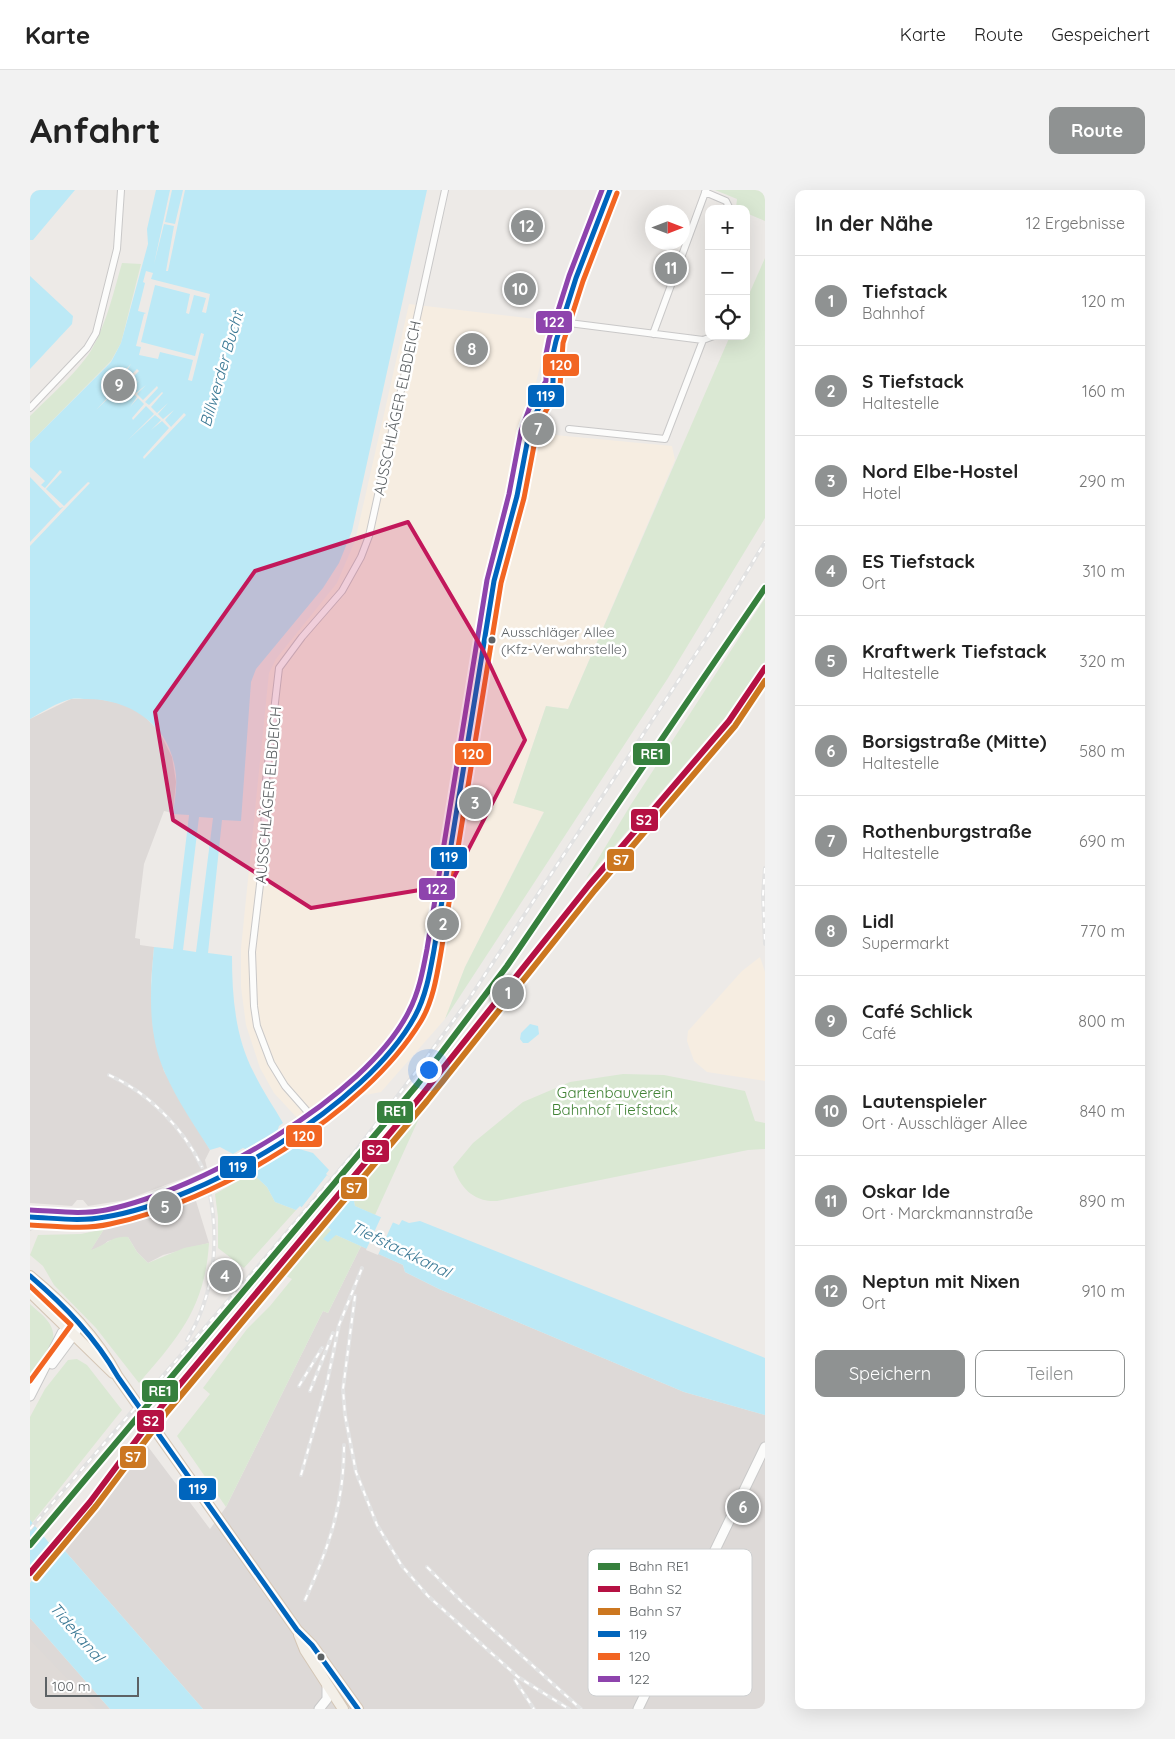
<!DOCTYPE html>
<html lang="de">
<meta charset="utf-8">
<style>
body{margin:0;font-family:Quicksand,sans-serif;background:#f2f2f2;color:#222}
.controls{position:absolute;right:15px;top:15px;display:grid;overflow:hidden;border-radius:10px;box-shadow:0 5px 20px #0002}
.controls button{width:45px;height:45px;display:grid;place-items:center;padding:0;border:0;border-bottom:1px solid #e0e0e0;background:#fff;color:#222;font:25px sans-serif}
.compass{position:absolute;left:615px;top:15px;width:45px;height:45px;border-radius:50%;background:#fff;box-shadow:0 5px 20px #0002;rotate:90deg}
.scale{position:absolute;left:15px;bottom:12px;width:94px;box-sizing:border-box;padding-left:5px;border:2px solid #5d6265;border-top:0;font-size:14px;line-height:18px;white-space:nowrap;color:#5d6265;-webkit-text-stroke:4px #fff;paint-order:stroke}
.you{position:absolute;left:398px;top:879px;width:18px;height:18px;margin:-12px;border:4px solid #fff;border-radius:50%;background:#1a73e8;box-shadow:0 0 0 8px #1a73e833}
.badge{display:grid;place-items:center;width:32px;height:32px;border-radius:50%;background:#8f9292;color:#fff;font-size:16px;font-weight:700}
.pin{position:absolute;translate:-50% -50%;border:2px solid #fff;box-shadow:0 1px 5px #0006}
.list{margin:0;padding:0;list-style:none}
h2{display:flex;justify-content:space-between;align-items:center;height:65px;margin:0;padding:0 20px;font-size:21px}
h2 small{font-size:16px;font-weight:400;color:#767676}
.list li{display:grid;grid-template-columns:32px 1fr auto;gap:15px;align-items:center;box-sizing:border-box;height:90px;padding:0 20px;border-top:1px solid #e0e0e0}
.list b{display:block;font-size:19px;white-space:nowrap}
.list p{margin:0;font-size:16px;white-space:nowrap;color:#767676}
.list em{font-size:16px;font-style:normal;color:#767676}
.actions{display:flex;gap:10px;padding:15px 20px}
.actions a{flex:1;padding:11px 0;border:1px solid #8f9292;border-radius:10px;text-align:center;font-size:18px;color:#8f9292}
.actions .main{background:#8f9292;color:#fff}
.icon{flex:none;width:28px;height:28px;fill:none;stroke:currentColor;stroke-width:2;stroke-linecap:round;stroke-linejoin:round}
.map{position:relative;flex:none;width:735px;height:1519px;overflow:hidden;border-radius:10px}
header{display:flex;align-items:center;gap:30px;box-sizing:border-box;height:70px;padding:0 25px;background:#fff;border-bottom:1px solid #e0e0e0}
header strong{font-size:24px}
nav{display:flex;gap:28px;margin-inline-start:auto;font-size:18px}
.intro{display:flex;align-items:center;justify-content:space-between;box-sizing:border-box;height:120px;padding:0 30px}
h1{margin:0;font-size:35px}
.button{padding:12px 22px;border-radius:10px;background:#8f9292;color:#fff;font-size:18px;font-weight:700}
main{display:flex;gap:30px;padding:0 30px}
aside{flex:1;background:#fff;border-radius:10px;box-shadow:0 5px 20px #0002}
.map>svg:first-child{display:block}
</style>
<header>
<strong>Karte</strong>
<nav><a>Karte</a><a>Route</a><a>Gespeichert</a></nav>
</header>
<div class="intro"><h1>Anfahrt</h1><a class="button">Route</a></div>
<main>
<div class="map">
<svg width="735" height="1519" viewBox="0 0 735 1519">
<rect width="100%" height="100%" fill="#edeae7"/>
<path fill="#f6ede1" d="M379,114l143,17 -29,111 149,14 3,14 -107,249 -22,-3 -33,97 31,8 -79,156 -20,52 -64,73 -21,4 -48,38 -38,-41 -14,-25 -14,-43 -5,-38v-39l28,-275 7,-14 61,-76 18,-42z
M730,767l5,15v109l-58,-9 -13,-11 -7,-20 1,-10 54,-60z"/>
<path fill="#ddd9d7" d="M41,509h27l26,5 18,10 17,17 13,26 4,25 -3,31 -9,-2 -20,53 -9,74 5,1v6l14,2 -3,34 2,48 11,42 46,79 -5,10 2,8 -20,9 -61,23 -38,6 -5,-6h-6l-5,6 -42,-3v-484z
M166,1011l13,42 -46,12 -15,8 -11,-11 -9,-15 -20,4 -6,5 -12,5 14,-22z
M331,1056l42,19 2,7 34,17 245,103 81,23v294h-562l-138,-158h-9l90,-107 64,85 16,-22 97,-196 5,2z
M0,1428l51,58 29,33h-80z"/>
<path fill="#dfdad7" d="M0,1450l66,69h-66z"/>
<path fill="#dae8d3" d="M685,0h50v31l-19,-8v-4l-10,-1 1,-9z
M735,68v260l-97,160 -223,341 20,-52 79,-155 -31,-9 33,-97 22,3 162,-373h16v-35z
M92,73l19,1 -20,79 -10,18 -81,82v-27c17,-17 53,-49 63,-69 14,-26 21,-56 29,-84z
M735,408v63l-42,59 -137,159 44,-73z
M593,884l41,1 81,16 10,30 10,2v26l-17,1 -251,51c-24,1 -36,-13 -44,-34l20,-24 50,-41 47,-20z
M390,926l-45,99 -20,-9 -3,-14z
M222,983l15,14 8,15 21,8 -52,58 -26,-20v-31l-3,-23z
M293,1034l13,11 25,11 -33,67 -5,-2 -97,196 -49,-71 33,-42 -7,-6 44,-59 23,-23 22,-27 -6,-3 16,-28z
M74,1039l-13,21c14,-4 21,-15 37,-13l9,15 11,11 36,-15 25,-5c-4,64 -30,94 -70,140l-43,-55 -42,-43 -11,-19 -13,-11 8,-20 43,-1z
M0,1114c11,10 26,20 23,36l-23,43z
M47,1169l10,6 35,45 -90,113 -2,-3v-103l15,-28 23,-29z"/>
<path fill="#bce9f6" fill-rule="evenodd" d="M0,0h45l-42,50h-3z
M126,0h271l-75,341 -13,32 -16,25 -67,81 -5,13 -10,139 -19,-1 -14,133 24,3c0,40 3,81 22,117 8,17 20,34 29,50l-4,3 -2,6 12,14 24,7 16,17 -3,4 23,19 3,-1 3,14 44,19 3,-5 7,3 11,-2 345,137v57l-81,-23 -245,-103 -34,-17 -2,-7 -67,-30 -8,7 -5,-3 8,-9 -31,-24 -4,4 -21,-8 -8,-15 -15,-14 6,-4 2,-5 -2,-2 -3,2 -7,-14 -5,-2 -10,6 -13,-7 -10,3c-16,-25 -33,-50 -45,-77 -18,-40 -15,-84 -11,-126l19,2 15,-125 1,-9 -16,-1c2,-16 5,-31 2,-46 -7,-44 -46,-69 -88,-69 -5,0 -11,-1 -16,0 -13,3 -29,13 -41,20v-276l81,-81 10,-19 27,-99 -1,-15zM169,627l14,1 -17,134 -13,-2z
M0,86l43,40 -1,8 -42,45z
M500,834l8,2 1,8 -11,9h-5l-3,-4 1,-6z
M0,1330l26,31h9l138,158h-93l-80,-91z"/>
<path fill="#edeae7" d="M140,0h2l-7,32 10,2 8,-34h2l-17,81h-2l8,-45 -10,-2 -10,40z
M116,81l7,2 -2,6 59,15 -4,19 -4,-1 4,-14 -12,-3 -5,19 -3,-1 4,-19 -35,-9 -14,57 54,14 6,-23 3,1 -12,47 -4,-1 5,-20 -33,-8 -2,7 -19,-4 2,-8 -5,-1 8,-32 2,-1 -8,-2 7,-28 -2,-1z
M101,174l-5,8 4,4 7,-7 2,2 -13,13 4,3 10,-7 -9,8 5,5 10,-8 -9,9 6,6 14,-14 1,2 -13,14 4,3 13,-13 1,1 -12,14 6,6 11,-10 -10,11 5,5 11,-9 -9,10 6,7 13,-14 2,2 -42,44 -1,-2 26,-29 -7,-7 -11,9 10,-10 -6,-5 -27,25 26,-26 -8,-8 -13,14 -1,-2 12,-14 -6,-6 -8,9 7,-10 -6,-5 -11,9 10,-10 -7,-7 -27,26 13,-14 -4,-5z
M0,277l15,14 -4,4 4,3 15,-18 2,2 -16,17 18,17 24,-24 2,1 -60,63v-4l33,-35 -3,1 -30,-31z
M297,985l22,17 -27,33 -21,-17z
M352,1025l12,5 -16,35 -12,-5z
M21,1352l6,7 3,-1 -30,35v-16z"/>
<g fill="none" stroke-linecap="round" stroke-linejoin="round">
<defs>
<path id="street" d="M675,2l21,9 4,8
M531,132l142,18 11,-4
M623,144l53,-144
M0,218l57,-60 9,-15 21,-84 4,-59
M539,239l96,10 38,-99
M284,929l-29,-33 -14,-23 -14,-37 -3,-20 -2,-54 13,-110 -1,-44 15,-130 23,-31 40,-46 19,-34 8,-21 76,-346"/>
<path id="secondary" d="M520,169l15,-48 45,-121
M0,1027l15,2
M0,1035c23,-9 49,-3 73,-7 26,-4 52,-14 76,-24 79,-32 196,-102 236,-179 19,-37 24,-98 31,-139 14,-88 28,-176 42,-264 8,-43 21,-84 31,-127 5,-20 7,-41 12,-61 7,-22 25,-47 22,-70
M22,1174l23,-31 5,-10
M0,1206l32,-63 8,-7 10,-3
M289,1519l8,-10v-14
M608,1519l127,-262"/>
<path id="primary" d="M0,1086c35,29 66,60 88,101l179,253 15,15 46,64
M0,1102l83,81
M269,1445l6,15 38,59"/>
</defs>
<use href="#street" stroke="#c9c8c8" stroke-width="8"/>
<use href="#secondary" stroke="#c9c9c9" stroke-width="11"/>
<use href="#primary" stroke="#d4c6b6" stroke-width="12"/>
<use href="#street" stroke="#fcfcfb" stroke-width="6"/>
<use href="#secondary" stroke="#fcfcfb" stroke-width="9"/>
<use href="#primary" stroke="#f3efe8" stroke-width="10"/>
<defs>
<path id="rail" d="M735,678l-2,27 2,49
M79,885c40,18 74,53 93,92
M325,1106l-12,93 2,26 11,57 21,53 25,41 26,30 90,81 51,32
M157,1150c26,-43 33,-95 23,-145
M269,1196l23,-38
M280,1201l23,-58
M271,1285l26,-92 12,-58 23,-57
M0,1339l229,-264 98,-116 64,-84 46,-63 246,-374 52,-86
M397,1377l34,34 120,108
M275,1410c24,-53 39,-96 39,-155
M485,1490l19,29"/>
</defs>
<use href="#rail" stroke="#e2e2e2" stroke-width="4"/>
<use href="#rail" stroke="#fff" stroke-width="2" stroke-dasharray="5.5" stroke-linecap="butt"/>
<defs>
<path id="bus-1" d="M0,1027c25,1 50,5 75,0 99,-16 262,-112 310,-201 11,-20 15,-44 19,-66l60,-369 23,-85 12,-63 7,-20 17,-30v-29l3,-13 20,-63 34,-88
M0,1086c35,30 65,61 88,101l179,253 15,15 46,64"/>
<path id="bus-2" d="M0,1035c26,1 54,5 80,-1 106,-22 254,-109 311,-203 12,-20 16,-46 20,-69l60,-369 23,-85 12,-63 7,-19 17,-30 3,-43 20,-62 34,-88
M0,1096l41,39 -41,56"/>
<path id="bus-3" d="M0,1020c25,1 51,5 76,0 93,-19 260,-112 303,-199 10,-19 14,-41 18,-62l60,-369 22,-86 12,-63 8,-22 17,-28v-27l3,-15 20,-63 33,-86"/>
</defs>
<use href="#bus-1" stroke="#fff" stroke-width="9"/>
<use href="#bus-2" stroke="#fff" stroke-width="9"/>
<use href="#bus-3" stroke="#fff" stroke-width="9"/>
<use href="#bus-1" stroke="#0065bd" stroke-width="5"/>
<use href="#bus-2" stroke="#f26522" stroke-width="5"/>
<use href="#bus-3" stroke="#8e44ad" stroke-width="5"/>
<defs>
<path id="rail-1" d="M0,1355l387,-460 90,-119 258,-378"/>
<path id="rail-2" d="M0,1383l60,-71 71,-95 260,-311 168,-211 140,-164 36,-53"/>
<path id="rail-3" d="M6,1388l60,-72 71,-94 260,-311 168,-211 140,-164 30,-45"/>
</defs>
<use href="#rail-1" stroke="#fff" stroke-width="10"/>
<use href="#rail-2" stroke="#fff" stroke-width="10"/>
<use href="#rail-3" stroke="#fff" stroke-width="10"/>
<use href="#rail-1" stroke="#36803d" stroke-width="6"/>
<use href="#rail-2" stroke="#b51143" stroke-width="6"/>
<use href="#rail-3" stroke="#cc7720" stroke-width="6"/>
</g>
<path fill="#c2185b" fill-opacity="0.2" stroke="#c2185b" stroke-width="4" stroke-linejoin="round" d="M378,332l75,128 42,90 -75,145 -139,23 -138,-88 -18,-108 100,-141z"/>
<g fill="#5d6265" stroke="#fff" stroke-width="2">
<circle cx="462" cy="450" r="4.5"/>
<circle cx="291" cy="1467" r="4.5"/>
</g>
<g text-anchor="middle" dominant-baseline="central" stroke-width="5" stroke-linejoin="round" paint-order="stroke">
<g font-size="14" fill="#5d6265" stroke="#fff" text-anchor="start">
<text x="471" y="442">Ausschläger Allee<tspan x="471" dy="17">(Kfz-Verwahrstelle)</tspan></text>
</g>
<g font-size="15" fill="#5d6265" stroke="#fff">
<text transform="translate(367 218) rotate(-78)">AUSSCHLÄGER ELBDEICH</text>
<text transform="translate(238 605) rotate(-85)">AUSSCHLÄGER ELBDEICH</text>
</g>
<g font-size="15" fill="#428336" stroke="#fff">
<text x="585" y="902">Gartenbauverein<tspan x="585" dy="17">Bahnhof Tiefstack</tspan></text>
</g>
<g font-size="16" font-style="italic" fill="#3b7995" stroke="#fff">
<text transform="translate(191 179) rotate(-74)">Billwerder Bucht</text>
<text transform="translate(371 1059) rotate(26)">Tiefstackkanal</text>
<text transform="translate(47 1442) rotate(49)">Tidekanal</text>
</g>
</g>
<rect x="558" y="1359" width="164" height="147" rx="8" fill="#fff" stroke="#ced0d1" stroke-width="1"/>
<rect x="568" y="1373" width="22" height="7" fill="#36803d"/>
<rect x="568" y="1396" width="22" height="6" fill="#b51143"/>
<rect x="568" y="1418" width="22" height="7" fill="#cc7720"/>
<rect x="568" y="1441" width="22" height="6" fill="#0065bd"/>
<rect x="568" y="1463" width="22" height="7" fill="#f26522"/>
<rect x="568" y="1486" width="22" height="6" fill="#8e44ad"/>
<g font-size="14" fill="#5d6265">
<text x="599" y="1381">Bahn RE1</text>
<text x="599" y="1404">Bahn S2</text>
<text x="599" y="1426">Bahn S7</text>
<text x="599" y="1449">119</text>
<text x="599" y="1471">120</text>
<text x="599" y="1494">122</text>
</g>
<g stroke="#fff" stroke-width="2">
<rect x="505" y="120" width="38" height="24" rx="5" fill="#8e44ad"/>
<rect x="512" y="163" width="38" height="24" rx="5" fill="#f26522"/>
<rect x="497" y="194" width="38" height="24" rx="5" fill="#0065bd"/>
<rect x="424" y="552" width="38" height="24" rx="5" fill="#f26522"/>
<rect x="602" y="552" width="39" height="24" rx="5" fill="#36803d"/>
<rect x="600" y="618" width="29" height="24" rx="5" fill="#b51143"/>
<rect x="400" y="656" width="38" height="24" rx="5" fill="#0065bd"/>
<rect x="576" y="658" width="29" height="24" rx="5" fill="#cc7720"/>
<rect x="388" y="687" width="38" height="24" rx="5" fill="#8e44ad"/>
<rect x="346" y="910" width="38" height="24" rx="5" fill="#36803d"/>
<rect x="255" y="934" width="38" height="24" rx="5" fill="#f26522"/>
<rect x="331" y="949" width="29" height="24" rx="5" fill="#b51143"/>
<rect x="189" y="965" width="38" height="24" rx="5" fill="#0065bd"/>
<rect x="310" y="986" width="28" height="24" rx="5" fill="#cc7720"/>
<rect x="111" y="1189" width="38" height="24" rx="5" fill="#36803d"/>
<rect x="106" y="1219" width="29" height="24" rx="5" fill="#b51143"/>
<rect x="89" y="1255" width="28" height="24" rx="5" fill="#cc7720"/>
<rect x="148" y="1287" width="39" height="24" rx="5" fill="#0065bd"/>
</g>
<g font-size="14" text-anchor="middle" font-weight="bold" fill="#fff">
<text x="524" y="137">122</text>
<text x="531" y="180">120</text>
<text x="516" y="211">119</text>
<text x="443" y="569">120</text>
<text x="622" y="569">RE1</text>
<text x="614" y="635">S2</text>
<text x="419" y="672">119</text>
<text x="591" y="675">S7</text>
<text x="407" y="704">122</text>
<text x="365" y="926">RE1</text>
<text x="274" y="951">120</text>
<text x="345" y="965">S2</text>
<text x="208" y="982">119</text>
<text x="324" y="1003">S7</text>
<text x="130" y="1206">RE1</text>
<text x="121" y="1236">S2</text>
<text x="103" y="1272">S7</text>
<text x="168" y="1304">119</text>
</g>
</svg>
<div class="controls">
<button>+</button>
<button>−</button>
<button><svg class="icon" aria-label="locate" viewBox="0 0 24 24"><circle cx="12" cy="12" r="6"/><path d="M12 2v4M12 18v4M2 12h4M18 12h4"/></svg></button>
</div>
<svg class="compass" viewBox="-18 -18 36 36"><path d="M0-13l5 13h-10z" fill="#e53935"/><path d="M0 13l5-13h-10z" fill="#767676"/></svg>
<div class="scale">100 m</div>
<div class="you"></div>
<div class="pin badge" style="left:478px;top:803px">1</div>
<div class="pin badge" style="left:413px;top:734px">2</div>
<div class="pin badge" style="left:445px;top:613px">3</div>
<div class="pin badge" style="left:195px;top:1086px">4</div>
<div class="pin badge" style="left:135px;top:1017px">5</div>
<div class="pin badge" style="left:713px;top:1317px">6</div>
<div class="pin badge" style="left:508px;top:239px">7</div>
<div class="pin badge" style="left:442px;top:159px">8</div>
<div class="pin badge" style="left:89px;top:195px">9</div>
<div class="pin badge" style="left:490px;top:99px">10</div>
<div class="pin badge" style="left:641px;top:78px">11</div>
<div class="pin badge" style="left:497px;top:36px">12</div>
</div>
<aside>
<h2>In der Nähe<small>12 Ergebnisse</small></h2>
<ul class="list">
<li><span class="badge">1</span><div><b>Tiefstack</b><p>Bahnhof</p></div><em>120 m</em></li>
<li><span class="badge">2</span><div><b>S Tiefstack</b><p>Haltestelle</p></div><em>160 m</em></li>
<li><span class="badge">3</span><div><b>Nord Elbe-Hostel</b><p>Hotel</p></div><em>290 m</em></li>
<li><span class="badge">4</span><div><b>ES Tiefstack</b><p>Ort</p></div><em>310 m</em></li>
<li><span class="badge">5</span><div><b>Kraftwerk Tiefstack</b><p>Haltestelle</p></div><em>320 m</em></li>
<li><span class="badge">6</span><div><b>Borsigstraße (Mitte)</b><p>Haltestelle</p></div><em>580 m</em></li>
<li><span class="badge">7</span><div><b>Rothenburgstraße</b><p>Haltestelle</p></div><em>690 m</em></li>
<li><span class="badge">8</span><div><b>Lidl</b><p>Supermarkt</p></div><em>770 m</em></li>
<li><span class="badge">9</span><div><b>Café Schlick</b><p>Café</p></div><em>800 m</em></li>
<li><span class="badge">10</span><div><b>Lautenspieler</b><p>Ort · Ausschläger Allee</p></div><em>840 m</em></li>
<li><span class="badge">11</span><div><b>Oskar Ide</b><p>Ort · Marckmannstraße</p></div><em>890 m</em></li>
<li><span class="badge">12</span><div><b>Neptun mit Nixen</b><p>Ort</p></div><em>910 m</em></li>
</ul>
<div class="actions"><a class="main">Speichern</a><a>Teilen</a></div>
</aside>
</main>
